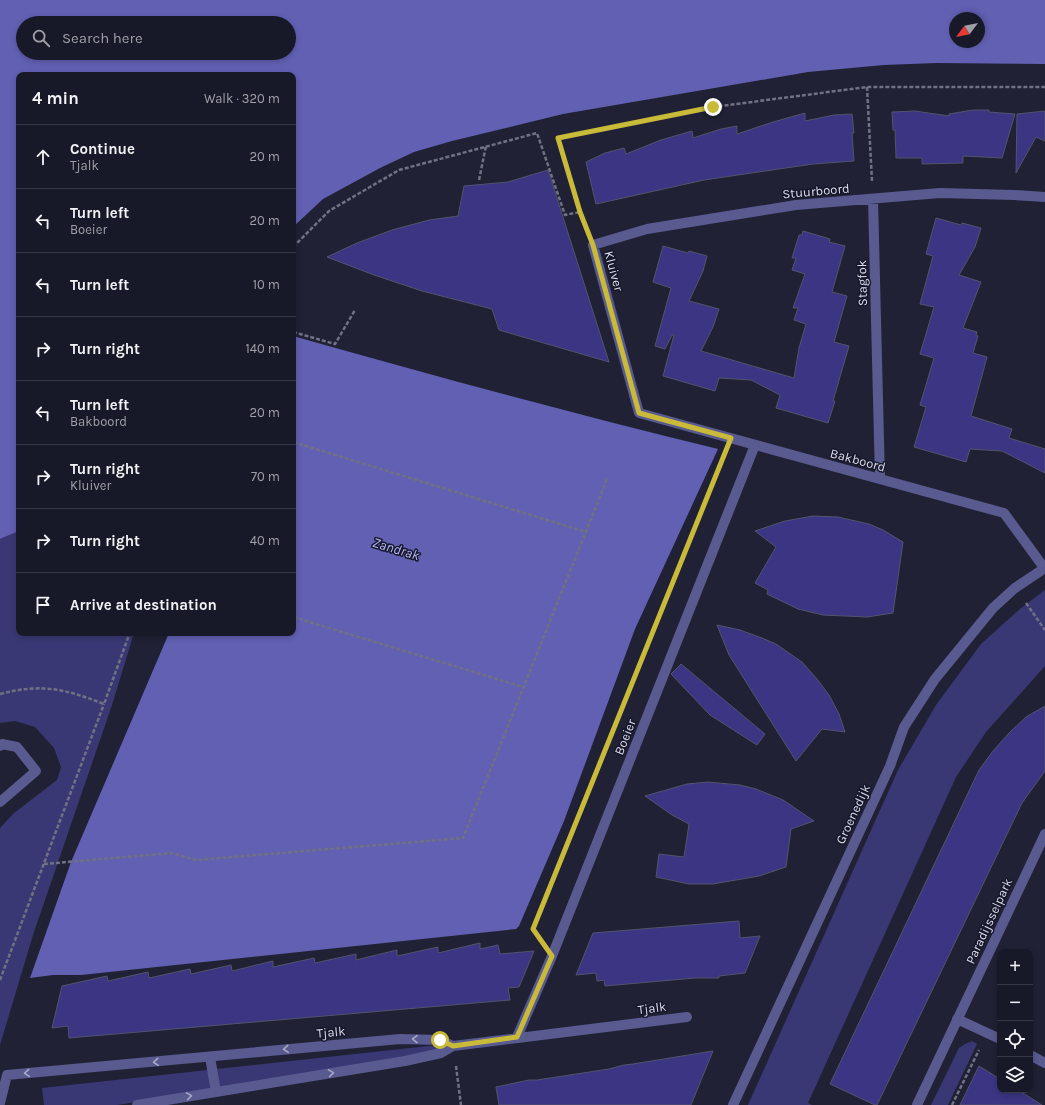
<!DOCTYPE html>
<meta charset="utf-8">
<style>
body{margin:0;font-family:Karla,sans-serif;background:#212230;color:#f1f3f6}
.controls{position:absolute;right:12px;bottom:12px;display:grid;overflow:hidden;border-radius:8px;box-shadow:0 2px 6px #0003}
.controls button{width:36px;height:36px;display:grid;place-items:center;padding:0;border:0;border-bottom:1px solid #363845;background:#181928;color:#f1f3f6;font:20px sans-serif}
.compass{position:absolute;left:949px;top:12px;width:36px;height:36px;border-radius:50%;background:#181928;box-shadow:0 2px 6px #0003;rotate:238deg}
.stop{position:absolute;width:12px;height:12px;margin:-9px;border:3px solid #caba39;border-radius:50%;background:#fff}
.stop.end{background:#caba39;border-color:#fff;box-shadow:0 1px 4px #0008}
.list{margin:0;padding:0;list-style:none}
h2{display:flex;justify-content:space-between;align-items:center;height:52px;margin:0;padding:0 16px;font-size:17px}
h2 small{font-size:13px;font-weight:400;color:#9fa0a8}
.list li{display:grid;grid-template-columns:26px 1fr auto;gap:12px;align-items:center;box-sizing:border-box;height:64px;padding:0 16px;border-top:1px solid #363845}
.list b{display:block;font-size:15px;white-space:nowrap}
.list p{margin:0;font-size:13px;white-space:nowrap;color:#9fa0a8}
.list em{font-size:13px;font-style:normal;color:#9fa0a8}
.icon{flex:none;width:22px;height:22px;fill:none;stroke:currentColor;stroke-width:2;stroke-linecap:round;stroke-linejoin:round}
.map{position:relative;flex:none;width:1045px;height:1105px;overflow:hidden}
.search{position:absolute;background:#181928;box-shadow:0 2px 6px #0003;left:16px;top:16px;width:280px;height:44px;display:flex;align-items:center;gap:10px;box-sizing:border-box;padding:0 14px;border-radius:22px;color:#9fa0a8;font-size:15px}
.panel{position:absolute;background:#181928;box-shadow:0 2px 6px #0003;left:16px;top:72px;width:280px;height:564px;border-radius:8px}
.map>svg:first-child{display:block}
</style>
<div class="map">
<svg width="1045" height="1105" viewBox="0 0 1045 1105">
<rect width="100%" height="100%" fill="#202135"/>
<path fill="#3a3874" d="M19,531v102h115l-22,72 -79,230 -33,110v-217l14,-15 43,-33 4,-13 -7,-19 -19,-21 -20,-6 -15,2v-184z
M1045,590v76l-59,66 -30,45 -148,326 4,2h-64l150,-335 38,-65 45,-61 39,-35z
M972,1041l5,3 -29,61h-17l28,-57 6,-4z
M438,1045l3,3 -2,2 -192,34 -130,21h-73l-2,-17z"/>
<path fill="#6260b3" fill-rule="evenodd" d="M0,0h1045v64l-109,-1 -52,2 -76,7 -245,42 -111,27 -38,11 -34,16 -57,31 -30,28v-152h-274v456l-19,8zM955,18h24v24h-24zM23,23h266v30h-266z
M293,336c141,40 282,78 425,113l-83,180 -71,192 -45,105 -3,3 -435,46h-28l-23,3 41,-116 98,-229h124z"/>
<path fill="#3b3584" stroke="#52546b" d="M973,110h16v2l26,2 -13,44 -39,-2v7l-41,1v-6h-26l-1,-28h-2l-1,-18 23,-1 34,5v-2z
M1045,111v30l-9,-4 -20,36 1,-59z
M805,113v8l29,-6 18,-1 2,19h-2l2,28 -41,3 -109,16 -108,24 -10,-42 19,-9 19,-5 2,6 35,-14 31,-9 1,7 28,-9 16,-3v8l36,-12z
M548,170l61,192 -110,-32 -7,-21 -70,-18 -48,-16 -47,-18 30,-14 35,-13 37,-10 29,-4 6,-30 44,-4z
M936,218l25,7 1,-2 19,5 -6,19 -16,28 22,7 -18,46 14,4 -1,3 2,1 -5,17 14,4 -16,59 41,13 -3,9 36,11v24l-43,-22 -32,-2 -4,13 -52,-15 12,-40 -6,-2 14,-47 -14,-4 14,-47 -14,-3 13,-48 -7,-2z
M803,231l27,8 -1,3 16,4 -13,46 15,4 -13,46 15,4 -16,55h2l-7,22 -52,-15 4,-13 -29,-15 -32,-2 -4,13 -52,-15 11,-41h-2l-7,14 -10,-3 16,-58 -18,-6 10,-36 25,7 1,-2 18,5 -4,15 -14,30 30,8 -6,18 -12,24 93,27 5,-30 7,-24 -12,-4 4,-12h-5l12,-34 -13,-4 4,-12h-4l7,-23h3z
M813,516l25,1 31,7 14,6 20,12 -10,71 -26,4 -44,-2 -25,-6 -31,-15 1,-4 -13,-7 21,-36 -21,-16 30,-10z
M717,625l23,5 22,8 14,6 26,18 15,17 12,16 10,19 6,18 -23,-3 -26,32 -67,-106z
M681,664l84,70 -8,11 -47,-30 -39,-41z
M1045,706v65l-23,32 -145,302h-2l-45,-21 149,-314 14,-19 16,-18 17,-16z
M708,782l32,3 16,4 27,11 31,21 -23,8 -5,38 -27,9 -46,8h-24l-33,-7 3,-23 25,3 5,-33 -17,-9 -27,-19 42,-12z
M739,921l1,17 20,-2 -15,37 -26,3v2h-24l-90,8 -1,-6 -7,1 -1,-8 -20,2 17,-42z
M480,943v6l18,-4 2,9 34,-3 -15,36 -11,1 2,12 -441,38 -1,-12 -16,2 10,-42 45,-10 1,5 40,-9 1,6 41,-9 1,5 40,-9 1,6 41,-10v6l41,-9 1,5 41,-9v6l41,-10v6l41,-9v6z
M713,1051l-22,54h-192l-3,-18 33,-7h8l72,-11 15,-4 9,-1z
M979,1066l21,13v11h18l24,15h-82z"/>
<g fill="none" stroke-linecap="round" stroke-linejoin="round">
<path stroke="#707182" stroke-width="2.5" stroke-dasharray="4 2" stroke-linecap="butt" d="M867,87l5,94
M479,180l7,-34
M586,228l-6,-16 -22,-74 155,-31 154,-20h178
M293,247l36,-36 70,-41 138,-37 28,82 15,-3
M293,332l42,12 20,-34
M293,442l293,90
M1026,603l19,27
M293,617l230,70
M0,694c42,-11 65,-5 104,10l25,-69
M44,864l128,-11 24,7 267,-22 144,-359
M540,938l-7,-9 191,-473
M0,980l104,-276
M456,1066l5,39
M952,1105l27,-55"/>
<path stroke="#595a8f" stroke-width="10" d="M873,199l7,280
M1045,569l-41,-56 -365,-100 -46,-168 54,-16 149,-24 144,-12 74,2 31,2
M0,746l2,-2 15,3 19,24 -36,31
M957,1019l43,20
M517,1037l35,-81 203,-511
M1030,1055l15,8
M210,1057l6,35
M0,1103l7,-28 393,-36 40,1 13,6
M137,1105l268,-44 36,-8 12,-7 234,-29
M733,1105l157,-339 14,-39 31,-48 58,-71 22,-20 30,-20
M917,1105l128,-271"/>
</g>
<defs><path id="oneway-chevron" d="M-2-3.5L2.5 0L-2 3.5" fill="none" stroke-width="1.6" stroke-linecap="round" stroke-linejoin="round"/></defs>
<g stroke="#a8a9c6">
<use href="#oneway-chevron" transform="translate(415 1039) rotate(-179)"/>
<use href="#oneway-chevron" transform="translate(286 1049) rotate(175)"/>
<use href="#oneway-chevron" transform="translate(156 1062) rotate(175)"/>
<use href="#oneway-chevron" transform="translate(27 1073) rotate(175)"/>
<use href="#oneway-chevron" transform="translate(331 1073) rotate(-9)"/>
<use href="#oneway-chevron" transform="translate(189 1096) rotate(-9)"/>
</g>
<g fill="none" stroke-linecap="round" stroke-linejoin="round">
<path stroke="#caba39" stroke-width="5" d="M440,1040l13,6 64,-9 35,-81 -19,-27 198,-491 -92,-25 -46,-168 -13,-33 -22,-74 155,-31"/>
</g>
<g text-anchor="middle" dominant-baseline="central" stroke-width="3" stroke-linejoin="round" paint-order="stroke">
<g font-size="13" fill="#dcddeb" stroke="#17172b">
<text transform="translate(816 191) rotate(-5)">Stuurboord</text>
<text transform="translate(614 271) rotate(75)">Kluiver</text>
<text transform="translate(862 283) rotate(-91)">Stagfok</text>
<text transform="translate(858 460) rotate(15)">Bakboord</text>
<text transform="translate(625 737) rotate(-68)">Boeier</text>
<text transform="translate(853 814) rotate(-65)">Groenedijk</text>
<text transform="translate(989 921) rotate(-65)">Paradijsselpark</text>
<text transform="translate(652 1008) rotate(-7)">Tjalk</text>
<text transform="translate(331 1032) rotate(-5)">Tjalk</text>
</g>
<g font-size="14" font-style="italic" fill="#b4b7fa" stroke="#17172b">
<text transform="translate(396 549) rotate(17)">Zandrak</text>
</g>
</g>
</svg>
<div class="controls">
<button>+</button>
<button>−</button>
<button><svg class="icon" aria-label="locate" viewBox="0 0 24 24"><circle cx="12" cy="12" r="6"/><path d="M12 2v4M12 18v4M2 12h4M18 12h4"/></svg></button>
<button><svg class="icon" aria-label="layers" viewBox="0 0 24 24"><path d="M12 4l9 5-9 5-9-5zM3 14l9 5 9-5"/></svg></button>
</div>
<svg class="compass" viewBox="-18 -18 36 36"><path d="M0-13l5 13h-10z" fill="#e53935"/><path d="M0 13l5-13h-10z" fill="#9fa0a8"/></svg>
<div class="stop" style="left:440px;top:1040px"></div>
<div class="stop end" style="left:713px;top:107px"></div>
<div class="search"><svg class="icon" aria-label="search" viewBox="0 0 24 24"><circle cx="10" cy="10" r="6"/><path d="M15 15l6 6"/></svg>Search here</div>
<section class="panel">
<h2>4 min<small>Walk · 320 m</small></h2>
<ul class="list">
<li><svg class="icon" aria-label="ahead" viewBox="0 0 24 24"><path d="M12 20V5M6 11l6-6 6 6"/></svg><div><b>Continue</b><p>Tjalk</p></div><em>20 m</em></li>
<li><svg class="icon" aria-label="left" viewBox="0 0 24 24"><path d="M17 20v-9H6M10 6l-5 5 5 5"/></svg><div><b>Turn left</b><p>Boeier</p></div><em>20 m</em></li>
<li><svg class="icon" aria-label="left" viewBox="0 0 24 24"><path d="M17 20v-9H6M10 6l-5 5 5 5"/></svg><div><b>Turn left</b></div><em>10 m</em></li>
<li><svg class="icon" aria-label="right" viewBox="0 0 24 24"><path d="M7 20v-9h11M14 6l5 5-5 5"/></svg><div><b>Turn right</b></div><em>140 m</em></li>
<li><svg class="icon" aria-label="left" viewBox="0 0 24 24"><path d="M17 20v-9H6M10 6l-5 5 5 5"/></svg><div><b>Turn left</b><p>Bakboord</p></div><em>20 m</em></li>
<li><svg class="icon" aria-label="right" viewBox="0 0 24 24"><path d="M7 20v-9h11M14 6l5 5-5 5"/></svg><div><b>Turn right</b><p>Kluiver</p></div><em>70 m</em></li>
<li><svg class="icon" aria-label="right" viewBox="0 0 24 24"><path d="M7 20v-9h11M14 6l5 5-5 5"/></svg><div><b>Turn right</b></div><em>40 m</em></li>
<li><svg class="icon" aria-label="arrive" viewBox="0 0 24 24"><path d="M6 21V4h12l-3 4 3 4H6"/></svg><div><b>Arrive at destination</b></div></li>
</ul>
</section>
</div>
